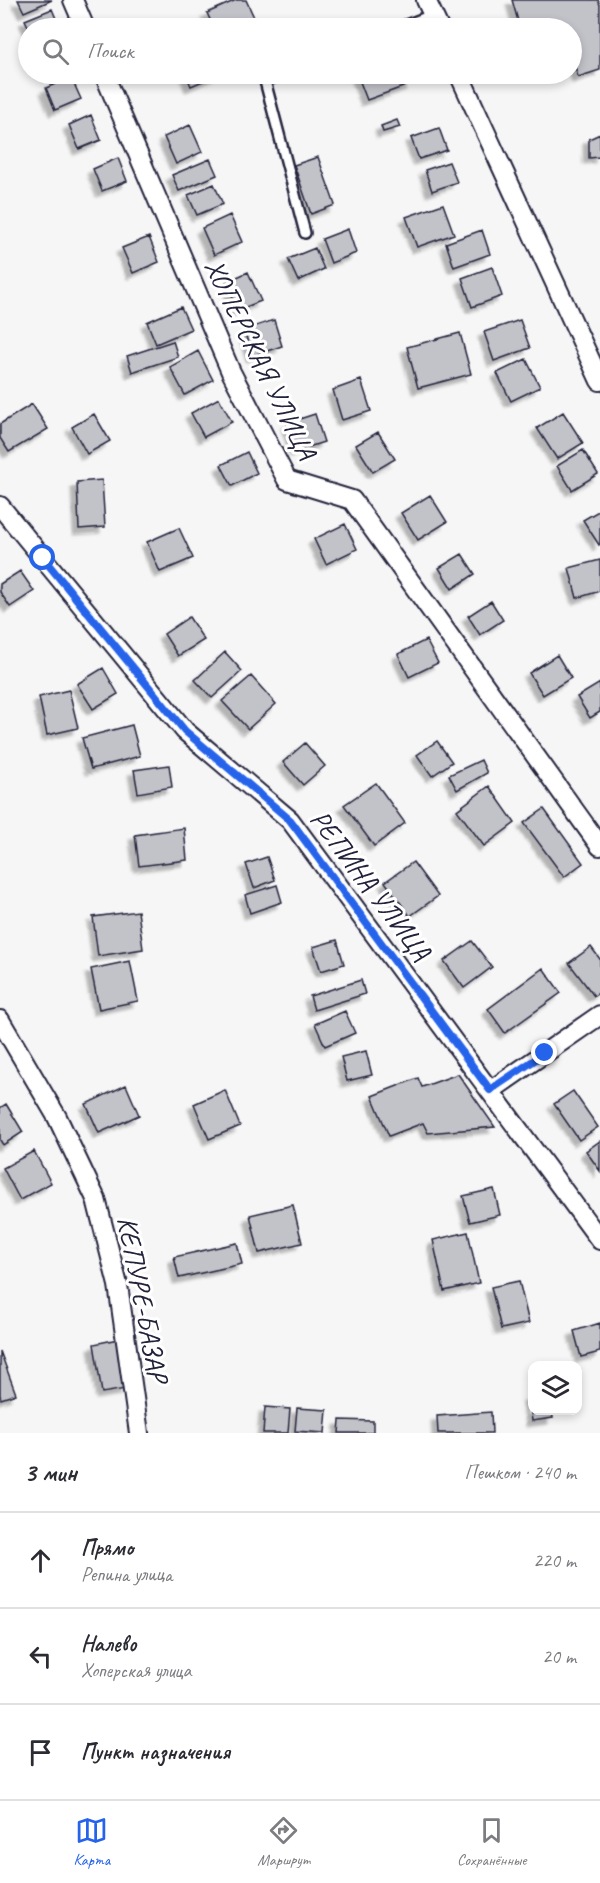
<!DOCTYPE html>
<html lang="ru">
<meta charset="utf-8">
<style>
body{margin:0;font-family:Caveat,sans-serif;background:#f2f2f3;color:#2b2b33}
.controls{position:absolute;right:18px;bottom:18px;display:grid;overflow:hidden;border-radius:12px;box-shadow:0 3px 9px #0003}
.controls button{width:54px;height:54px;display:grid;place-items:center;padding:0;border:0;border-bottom:2px solid #e1e1e2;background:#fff;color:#2b2b33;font:30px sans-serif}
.stop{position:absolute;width:18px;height:18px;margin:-14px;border:4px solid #2563eb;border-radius:50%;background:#fff}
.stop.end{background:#2563eb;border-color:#fff;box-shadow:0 2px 6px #0008}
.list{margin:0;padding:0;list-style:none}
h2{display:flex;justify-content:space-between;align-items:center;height:78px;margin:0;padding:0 24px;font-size:26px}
h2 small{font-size:20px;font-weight:400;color:#7c7c81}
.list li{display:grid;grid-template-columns:39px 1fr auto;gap:18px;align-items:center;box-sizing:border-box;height:96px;padding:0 24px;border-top:2px solid #e1e1e2}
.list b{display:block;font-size:22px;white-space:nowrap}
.list p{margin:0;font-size:20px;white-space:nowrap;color:#7c7c81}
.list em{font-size:20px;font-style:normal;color:#7c7c81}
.icon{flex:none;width:33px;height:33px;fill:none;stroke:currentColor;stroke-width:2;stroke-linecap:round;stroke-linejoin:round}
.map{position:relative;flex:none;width:600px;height:1433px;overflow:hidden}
.search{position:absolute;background:#fff;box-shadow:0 3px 9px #0003;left:18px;right:18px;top:18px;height:66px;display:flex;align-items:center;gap:15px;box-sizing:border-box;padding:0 21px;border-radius:33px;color:#7c7c81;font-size:22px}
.sheet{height:366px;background:#fff}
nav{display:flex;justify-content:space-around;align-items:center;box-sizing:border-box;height:84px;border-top:2px solid #e1e1e2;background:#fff;font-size:16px;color:#7c7c81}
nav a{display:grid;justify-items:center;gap:3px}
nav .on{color:#2563eb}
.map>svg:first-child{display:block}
</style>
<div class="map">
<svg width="600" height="1433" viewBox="0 0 600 1433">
<defs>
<filter id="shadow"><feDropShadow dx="-5.5" dy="5.5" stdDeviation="1.5" flood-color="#0004"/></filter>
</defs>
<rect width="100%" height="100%" fill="#f6f6f7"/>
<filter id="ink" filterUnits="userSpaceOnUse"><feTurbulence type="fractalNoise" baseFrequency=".0167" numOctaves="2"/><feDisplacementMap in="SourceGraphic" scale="12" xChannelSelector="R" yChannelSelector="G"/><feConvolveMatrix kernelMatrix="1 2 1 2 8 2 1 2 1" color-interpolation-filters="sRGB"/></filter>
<g filter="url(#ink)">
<path fill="#c2c2c9" stroke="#22223b" stroke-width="1.5" filter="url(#shadow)" d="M18,0h34l-28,12z
M236,0h10l13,28h-45l-7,-15z
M512,0h86l2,5v65l-22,7 -6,-21v-28h-52z
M52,9l8,19h-31l-4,-8z
M186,74h31v1l-26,11z
M357,74h50l4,10 -44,16z
M71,77l10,22 -26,11 -9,-22z
M91,115l10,25 -22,9 -10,-24z
M397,120l3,7 -17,5 -2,-6z
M190,125l12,27 -26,12 -12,-27z
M439,128l8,22 -28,9 -8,-21z
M600,134v23l-11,1v-19z
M318,157l17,48 -24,9 -17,-49z
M118,158l9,23 -25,10 -9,-22z
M210,159l7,16 -38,16 -7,-16z
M449,162l8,20 -25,9 -7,-21z
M214,184l9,20 -26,11 -9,-20z
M443,204l11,30 -37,13 -11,-30z
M230,215l12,27 -28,13 -12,-27z
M348,229l8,24 -25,10 -9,-24z
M482,230l8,24 -36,13 -8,-24z
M149,237l10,25 -26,11 -11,-25z
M315,248l9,21 -26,12 -10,-22z
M492,267l10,29 -30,11 -10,-29z
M248,272l13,29 -23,9 -12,-28z
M181,307l10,22 -35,15 -9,-22z
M274,320l8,26 -30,10 -8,-26z
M520,320l10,28 -36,13 -10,-29z
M460,333l11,41 -53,14 -11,-41z
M173,341l5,16 -46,15 -5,-16z
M198,351l15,29 -28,15 -15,-28z
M526,359l14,28 -29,14 -14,-28z
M361,380l10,31 -29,9 -9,-30z
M219,398l13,24 -28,15 -13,-24z
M32,404l16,25 -39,23 -9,-14v-14z
M563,412l20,31 -26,16 -20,-31z
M94,414l16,27 -23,13 -15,-27z
M315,414l9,28 -28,9 -9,-28z
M378,432l17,27 -22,13 -17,-27z
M583,450l15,24 -26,16 -15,-24z
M247,452l10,21 -25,13 -11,-21z
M102,480l3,47 -26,2 -2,-47z
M430,495l17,27 -29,18 -17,-27z
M600,510v34l-1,1 -16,-25z
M345,524l12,25 -31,15 -12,-25z
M179,528l14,30 -33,14 -13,-30z
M462,554l13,20 -23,15 -13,-21z
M600,560v31l-23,7 -8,-30z
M20,571l14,20 -24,16 -10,-15v-8z
M491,601l12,19 -23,15 -12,-19z
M189,617l15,23 -26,16 -14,-22z
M426,640l12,23 -29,14 -11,-23z
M225,652l17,19 -30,27 -17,-18z
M557,655l14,23 -28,17 -14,-22z
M103,668l15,26 -25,15 -16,-25z
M251,676l25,28 -28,25 -26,-28z
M600,683v29l-10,6 -13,-21z
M69,690l9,38 -31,7 -8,-38z
M132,725l8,31 -49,13 -9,-31z
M437,741l15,21 -20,14 -15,-21z
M305,743l20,23 -22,19 -20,-23z
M481,760l6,13 -30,17 -8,-15z
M169,765l3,22 -34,6 -4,-23z
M376,783l29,40 -31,23 -30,-41z
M489,786l26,37 -31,23 -27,-36z
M544,809l39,54 -19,14 -40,-54z
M184,828l3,32 -48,6 -4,-31z
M267,857l8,23 -21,8 -8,-24z
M413,862l25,34 -28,20 -25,-34z
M277,885l5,17 -32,11 -5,-18z
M138,911l5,38 -45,7 -5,-39z
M337,940l7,24 -23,7 -8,-24z
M472,941l20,26 -28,21 -20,-27z
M591,947l9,12v33l-6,4 -25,-33z
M130,961l8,40 -39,8 -8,-40z
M543,968l18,25 -56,40 -17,-24z
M361,980l4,14 -51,16 -4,-14z
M345,1011l10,22 -30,13 -10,-22z
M366,1051l6,24 -25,6 -6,-24z
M458,1074l37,53 -67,6 -5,-10 -34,13 -17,-40 46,-18 4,9z
M126,1085l13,30 -40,18 -13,-29z
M225,1090l15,36 -31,13 -15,-35z
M573,1091l25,36 -19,13 -25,-36z
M6,1104l17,28 -20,13 -3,-5v-32z
M600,1141v30l-14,-20z
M34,1151l17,32 -31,17 -17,-32z
M494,1189l6,26 -30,7 -7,-26z
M293,1205l9,38 -43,10 -9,-38z
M468,1232l11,51 -35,8 -11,-51z
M237,1243l5,21 -63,14 -5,-21z
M519,1281l10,42 -28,6 -10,-42z
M600,1323v29l-19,5 -7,-26z
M118,1339l8,50 -24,4 -8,-49z
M0,1351l16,43 -15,5 -1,-4z
M529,1396h3v14h20l1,8 -21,3z
M265,1407l25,2 -2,24h-25z
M297,1408l30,2 -2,23 -30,-2z
M491,1412l1,21h-54l-1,-17z
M340,1420l33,1v12h-34z"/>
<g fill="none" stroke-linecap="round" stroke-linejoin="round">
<defs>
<path id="service" d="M398,28l34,-13
M284,74l-19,7 40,152"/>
<path id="minor" d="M73,0l12,28
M426,0l13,28
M104,74l127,298 56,108 65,20 248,346
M459,74l141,307
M0,506l185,225 105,89 310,420
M0,1020l57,97 39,82 22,86 21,148
M490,1091l110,-76"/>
</defs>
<use href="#service" stroke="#22223b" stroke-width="14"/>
<use href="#minor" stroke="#22223b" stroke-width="22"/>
<use href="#service" stroke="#fff" stroke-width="9"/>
<use href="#minor" stroke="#fff" stroke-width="18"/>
</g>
</g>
<g fill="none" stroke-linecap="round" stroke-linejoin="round" filter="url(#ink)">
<path stroke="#2563eb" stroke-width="8" d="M43,558l142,173 105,89 200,270 55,-37"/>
</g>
<g text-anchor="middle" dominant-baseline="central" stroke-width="6" stroke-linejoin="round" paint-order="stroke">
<g font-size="28" fill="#22223b" stroke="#fff">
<text transform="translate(261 359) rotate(64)">ХОПЕРСКАЯ УЛИЦА</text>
<text transform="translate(371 885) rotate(53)">РЕПИНА УЛИЦА</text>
<text transform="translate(143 1299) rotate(79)">КЕПУРЕ-БАЗАР</text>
</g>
</g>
</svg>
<div class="controls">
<button><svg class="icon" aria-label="layers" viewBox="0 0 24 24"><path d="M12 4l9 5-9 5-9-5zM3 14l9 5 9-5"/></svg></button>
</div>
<div class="stop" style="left:43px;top:558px"></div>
<div class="stop end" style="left:545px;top:1053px"></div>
<div class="search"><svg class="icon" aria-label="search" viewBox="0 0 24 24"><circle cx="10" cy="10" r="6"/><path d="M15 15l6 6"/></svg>Поиск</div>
</div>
<section class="sheet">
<h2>3 мин<small>Пешком · 240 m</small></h2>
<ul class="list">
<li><svg class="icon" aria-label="ahead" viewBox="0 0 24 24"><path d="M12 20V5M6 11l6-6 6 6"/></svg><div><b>Прямо</b><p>Репина улица</p></div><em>220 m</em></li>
<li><svg class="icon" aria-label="left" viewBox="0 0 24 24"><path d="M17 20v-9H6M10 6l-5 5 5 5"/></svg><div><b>Налево</b><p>Хоперская улица</p></div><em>20 m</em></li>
<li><svg class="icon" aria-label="arrive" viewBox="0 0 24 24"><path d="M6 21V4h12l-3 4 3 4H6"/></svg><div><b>Пункт назначения</b></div></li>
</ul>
</section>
<nav>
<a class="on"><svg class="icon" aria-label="map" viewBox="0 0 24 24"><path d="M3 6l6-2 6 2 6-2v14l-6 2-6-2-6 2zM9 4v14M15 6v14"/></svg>Карта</a>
<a><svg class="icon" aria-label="directions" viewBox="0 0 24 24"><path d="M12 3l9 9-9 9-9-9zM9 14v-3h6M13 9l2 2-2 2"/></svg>Маршрут</a>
<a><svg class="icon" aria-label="saved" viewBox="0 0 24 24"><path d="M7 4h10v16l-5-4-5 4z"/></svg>Сохранённые</a>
</nav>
